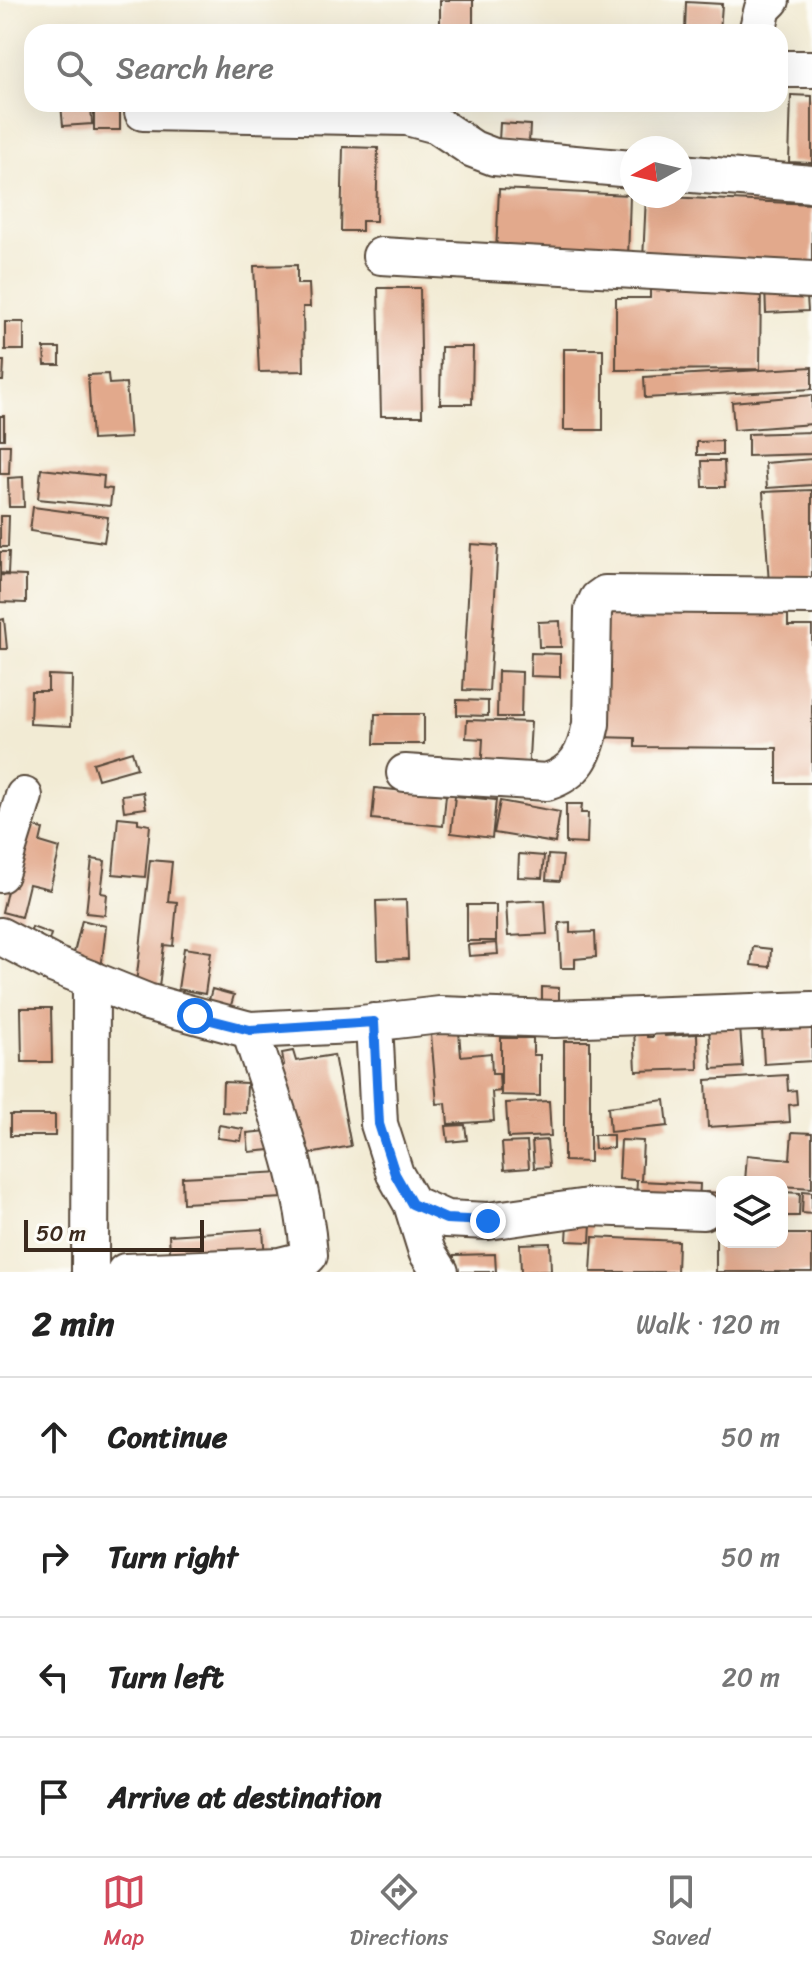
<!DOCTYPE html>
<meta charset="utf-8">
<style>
body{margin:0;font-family:Sriracha,sans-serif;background:#f6f6f6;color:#222}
.controls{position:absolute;right:24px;bottom:24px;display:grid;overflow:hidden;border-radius:16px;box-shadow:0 8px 32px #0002}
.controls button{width:72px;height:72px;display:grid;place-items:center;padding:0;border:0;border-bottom:2px solid #e0e0e0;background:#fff;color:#222;font:40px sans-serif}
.compass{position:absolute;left:620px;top:136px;width:72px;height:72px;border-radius:50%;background:#fff;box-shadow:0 8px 32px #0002;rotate:262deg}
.scale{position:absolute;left:24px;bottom:20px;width:180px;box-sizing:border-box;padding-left:8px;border:4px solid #3b2a1e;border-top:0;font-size:22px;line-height:28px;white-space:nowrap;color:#3b2a1e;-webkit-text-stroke:6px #fdfcf7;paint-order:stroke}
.stop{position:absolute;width:24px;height:24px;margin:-18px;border:6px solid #1a73e8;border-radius:50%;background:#fff}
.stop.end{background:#1a73e8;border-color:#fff;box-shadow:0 2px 8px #0008}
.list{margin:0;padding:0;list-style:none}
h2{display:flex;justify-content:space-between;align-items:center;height:104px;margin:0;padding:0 32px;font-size:34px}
h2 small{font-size:26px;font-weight:400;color:#767676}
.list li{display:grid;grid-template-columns:52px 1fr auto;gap:24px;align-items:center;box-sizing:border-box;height:120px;padding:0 32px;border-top:2px solid #e0e0e0}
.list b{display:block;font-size:30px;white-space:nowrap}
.list em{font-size:26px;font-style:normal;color:#767676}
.icon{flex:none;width:44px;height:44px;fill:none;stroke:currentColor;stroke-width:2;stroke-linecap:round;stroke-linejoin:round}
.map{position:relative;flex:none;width:812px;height:1272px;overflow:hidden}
.search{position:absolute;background:#fff;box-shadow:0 8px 32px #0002;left:24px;right:24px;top:24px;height:88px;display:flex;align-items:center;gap:20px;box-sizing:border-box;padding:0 28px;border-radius:24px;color:#767676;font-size:30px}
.sheet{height:584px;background:#fff}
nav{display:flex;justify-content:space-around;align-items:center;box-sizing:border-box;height:112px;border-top:2px solid #e0e0e0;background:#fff;font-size:22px;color:#767676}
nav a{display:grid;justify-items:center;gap:4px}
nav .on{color:#d1495b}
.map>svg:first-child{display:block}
</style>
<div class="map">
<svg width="812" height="1272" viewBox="0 0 812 1272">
<rect width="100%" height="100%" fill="#fdfcf7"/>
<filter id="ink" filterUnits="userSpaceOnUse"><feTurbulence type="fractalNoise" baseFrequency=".0125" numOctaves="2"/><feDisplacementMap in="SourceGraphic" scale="16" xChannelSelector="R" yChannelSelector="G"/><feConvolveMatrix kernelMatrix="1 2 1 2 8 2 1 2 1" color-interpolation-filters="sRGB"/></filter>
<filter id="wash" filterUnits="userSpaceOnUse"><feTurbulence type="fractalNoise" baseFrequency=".006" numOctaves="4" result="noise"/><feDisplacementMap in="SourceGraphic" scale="32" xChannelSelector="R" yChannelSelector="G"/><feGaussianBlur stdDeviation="1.8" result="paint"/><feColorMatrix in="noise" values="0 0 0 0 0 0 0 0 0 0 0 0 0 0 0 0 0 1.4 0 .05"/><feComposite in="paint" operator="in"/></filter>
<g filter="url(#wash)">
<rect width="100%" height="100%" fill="#f2ebd4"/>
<g id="blocks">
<path fill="#e2a98c" d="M440,0h33v32h-33z
M686,2l36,2 -2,28h-35z
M791,95l21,1v67l-23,-1z
M61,104h30l1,20 -29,2z
M120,104v26h-26v-25z
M500,123l30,2 -1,18 -30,-2z
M343,147l35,1 -2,73h-14v10h-21z
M499,189l131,6 -2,64 -132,-6z
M646,196l166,8v64l-169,-8z
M297,265v19h12l1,23h-7l1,64 -45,1 -5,-106z
M650,281l111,2 -1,86 -144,1v-72h34z
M806,283l2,28 -42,2 -1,-28z
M378,288h42l2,128h-41z
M5,322h19v28h-19z
M441,347h32l-1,57h-32z
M44,348h16v17h-15z
M564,349h39v81h-39z
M0,361h4l-1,20h-3z
M812,367v22l-167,9 -1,-21z
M108,374l1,10 17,-1 4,55 -38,2 -4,-65z
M812,395v29l-78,6 -2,-28z
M0,416h4v23h-4z
M812,432v22l-64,2v-22z
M722,441v14h-25v-13z
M0,445h10l-1,29h-9z
M812,459v26l-45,3 -2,-25z
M702,461h22l1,26h-22z
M41,469l63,7 -1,12 9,1 -2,17 -72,-7z
M23,477l1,30h-15l-1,-29z
M812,490v94h-43l-6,-92z
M33,507l75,10 -4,25 -74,-11z
M0,516h9l-1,31h-8z
M471,544l27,2 -9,145 -26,-1z
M0,552h9l-1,22 -8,-1z
M0,575l26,1v27l-26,-1z
M599,612l189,1v13h24v157h-35v-35l-142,-1v-9l-37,-1z
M4,619l3,30h-7v-29z
M560,621l1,26h-22l-1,-25z
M531,653l29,1v23l-30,-1z
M498,671l24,1 -1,45h-24z
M48,675l24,1 -1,50 -41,-2 1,-33h17z
M457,700l31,1v15l-31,-1z
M375,714h49v30h-50z
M467,720l64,2 -3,54 -47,-2 2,-35 -17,-1z
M132,751l5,17 -39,11 -5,-16z
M375,788l71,7 -3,31 -71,-7z
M143,792l3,16 -22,3 -2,-16z
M455,796l41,4 -4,38 -41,-5z
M500,801l60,11 -5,31 -61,-10z
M566,804h16l-1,9h7l-1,31 -21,-1z
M118,817l20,2v4l12,2 -5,52 -32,-3z
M23,824l20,5 -3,13 20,6 -10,41 -21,-5 -8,33 -19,-5z
M519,854l25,2 -2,22 -24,-1z
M548,855l15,1 -3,25 -14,-1z
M92,859l13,2 -4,32 6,1 -2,21 -19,-2z
M150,860l22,2 -4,39 9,1 -4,44 -9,-1 -5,42 -23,-3z
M406,900l2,59 -30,1 -2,-59z
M545,900l2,34 -39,2 -2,-34z
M467,905h29v36h-29z
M82,920l24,6 -5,44 -29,-9z
M570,922v11l25,-1 1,25 -21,2v9h-14l-2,-45z
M32,927l19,7 -5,16 -19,-6z
M497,943l1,11 -29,2 -1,-11z
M753,947l18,2 -1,18 -19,-2z
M184,948l27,4 -6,42 -27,-5z
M542,987l17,1v22h-17z
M212,989l22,6 -5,17 -22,-5z
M21,1008h30l1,54h-30z
M647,1027v10h6v-5h11l1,4 32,-2 1,35 -62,2 -2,-43z
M740,1027l3,40 -31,2 -3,-40z
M812,1027v34l-48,3 -2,-35z
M459,1032l2,24 30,-3 1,21h7l1,17 -8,1 2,29 -46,3 -2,-21 -9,1 -6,-70z
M501,1038h32v17h7v41l-39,-1z
M564,1041h26v121l-26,-1z
M293,1051l3,10 38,-6 17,91 -57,11 -16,-91 6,-1 -2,-12z
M787,1075l1,16 8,-1 1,14 -8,1 1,17 -82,5 -2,-47z
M223,1082l24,1 -1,30 -24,-1z
M665,1100l3,26 -58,6 -2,-25z
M549,1101l2,35 -43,2 -2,-35z
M10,1115h45v21h-45z
M219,1125l24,4 -2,12 -24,-3z
M465,1125l2,15 -19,2 -2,-16z
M268,1131l2,19 -21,2 -2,-19z
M792,1132l20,1v55l-30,-2v-4h-37l2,-27 43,4z
M594,1135h19v13l-18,1z
M547,1140l2,27 -15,1 -2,-27z
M621,1140l22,1 -2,40 59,3 -1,19 -63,-3 1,-20 -18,-1z
M527,1142l2,26 -25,2 -2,-27z
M283,1172l1,26 -101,5 -1,-26z
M803,1191l9,1v22l-10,-1z
M706,1192l16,1v12l-17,-1z
M782,1192l18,1 -1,23h-17z
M568,1222l23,1 -1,19 -23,-1z
M263,1229l2,32 -94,6 -2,-32z
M782,1234h30v38h-96v-37h6v7h60z
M593,1237l85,4 -1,31h-86z
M550,1243l1,28 -30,1 -1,-28z
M495,1254l1,18h-42v-17z"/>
</g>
</g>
<g filter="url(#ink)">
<use href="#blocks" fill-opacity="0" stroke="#564739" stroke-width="2"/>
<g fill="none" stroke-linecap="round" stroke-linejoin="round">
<defs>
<path id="minor" d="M757,32l6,-24 8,-8
M780,69h32
M143,112l264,5 30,8 36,24 21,8 138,12
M680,173l132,11
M381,256l431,24
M405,773l142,9c30,-10 38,-28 44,-58l2,-114 5,-11 7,-5 207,2
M0,874l24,-78
M0,936l55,29 92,37 103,28 102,-5 88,-10 115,4 257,-9
M374,1022l5,102 16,50 17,30 34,15 42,2 100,-14 115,4
M412,1204l15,48 13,20
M90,1272l1,-293
M125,1272l155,-6 24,-6 5,-5c-5,-77 -36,-152 -59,-225"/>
</defs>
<use href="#minor" stroke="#564739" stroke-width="40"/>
<use href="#minor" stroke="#fff" stroke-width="36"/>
</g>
</g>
<g fill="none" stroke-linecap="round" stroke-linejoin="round" filter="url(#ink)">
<path stroke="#1a73e8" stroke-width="10" d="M195,1016l55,14 124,-8 5,102 16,50 17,30 34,15 42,2"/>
</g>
</svg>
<div class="controls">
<button><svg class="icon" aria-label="layers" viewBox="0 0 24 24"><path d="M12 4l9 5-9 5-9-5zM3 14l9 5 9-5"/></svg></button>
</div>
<svg class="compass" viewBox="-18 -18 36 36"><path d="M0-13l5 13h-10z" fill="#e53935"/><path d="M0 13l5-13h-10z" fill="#767676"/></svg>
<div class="scale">50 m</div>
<div class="stop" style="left:195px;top:1016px"></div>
<div class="stop end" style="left:488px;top:1221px"></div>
<div class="search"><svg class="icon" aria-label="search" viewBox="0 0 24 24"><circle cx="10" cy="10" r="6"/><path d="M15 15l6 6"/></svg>Search here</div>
</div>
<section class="sheet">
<h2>2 min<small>Walk · 120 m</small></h2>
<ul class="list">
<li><svg class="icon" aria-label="ahead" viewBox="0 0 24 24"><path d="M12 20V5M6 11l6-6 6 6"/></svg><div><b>Continue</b></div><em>50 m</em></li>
<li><svg class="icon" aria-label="right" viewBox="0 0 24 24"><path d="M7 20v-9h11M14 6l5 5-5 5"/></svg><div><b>Turn right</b></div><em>50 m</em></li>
<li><svg class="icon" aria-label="left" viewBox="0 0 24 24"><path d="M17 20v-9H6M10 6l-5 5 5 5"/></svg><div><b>Turn left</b></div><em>20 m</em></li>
<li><svg class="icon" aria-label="arrive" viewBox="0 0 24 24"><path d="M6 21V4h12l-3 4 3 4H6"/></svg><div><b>Arrive at destination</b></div></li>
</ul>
</section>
<nav>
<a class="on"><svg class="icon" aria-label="map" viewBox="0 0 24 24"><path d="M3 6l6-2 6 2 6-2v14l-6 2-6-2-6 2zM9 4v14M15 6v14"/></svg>Map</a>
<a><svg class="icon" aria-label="directions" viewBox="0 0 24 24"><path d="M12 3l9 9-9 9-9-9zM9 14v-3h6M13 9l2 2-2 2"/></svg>Directions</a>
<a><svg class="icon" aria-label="saved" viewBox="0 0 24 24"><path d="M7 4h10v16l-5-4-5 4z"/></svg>Saved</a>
</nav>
